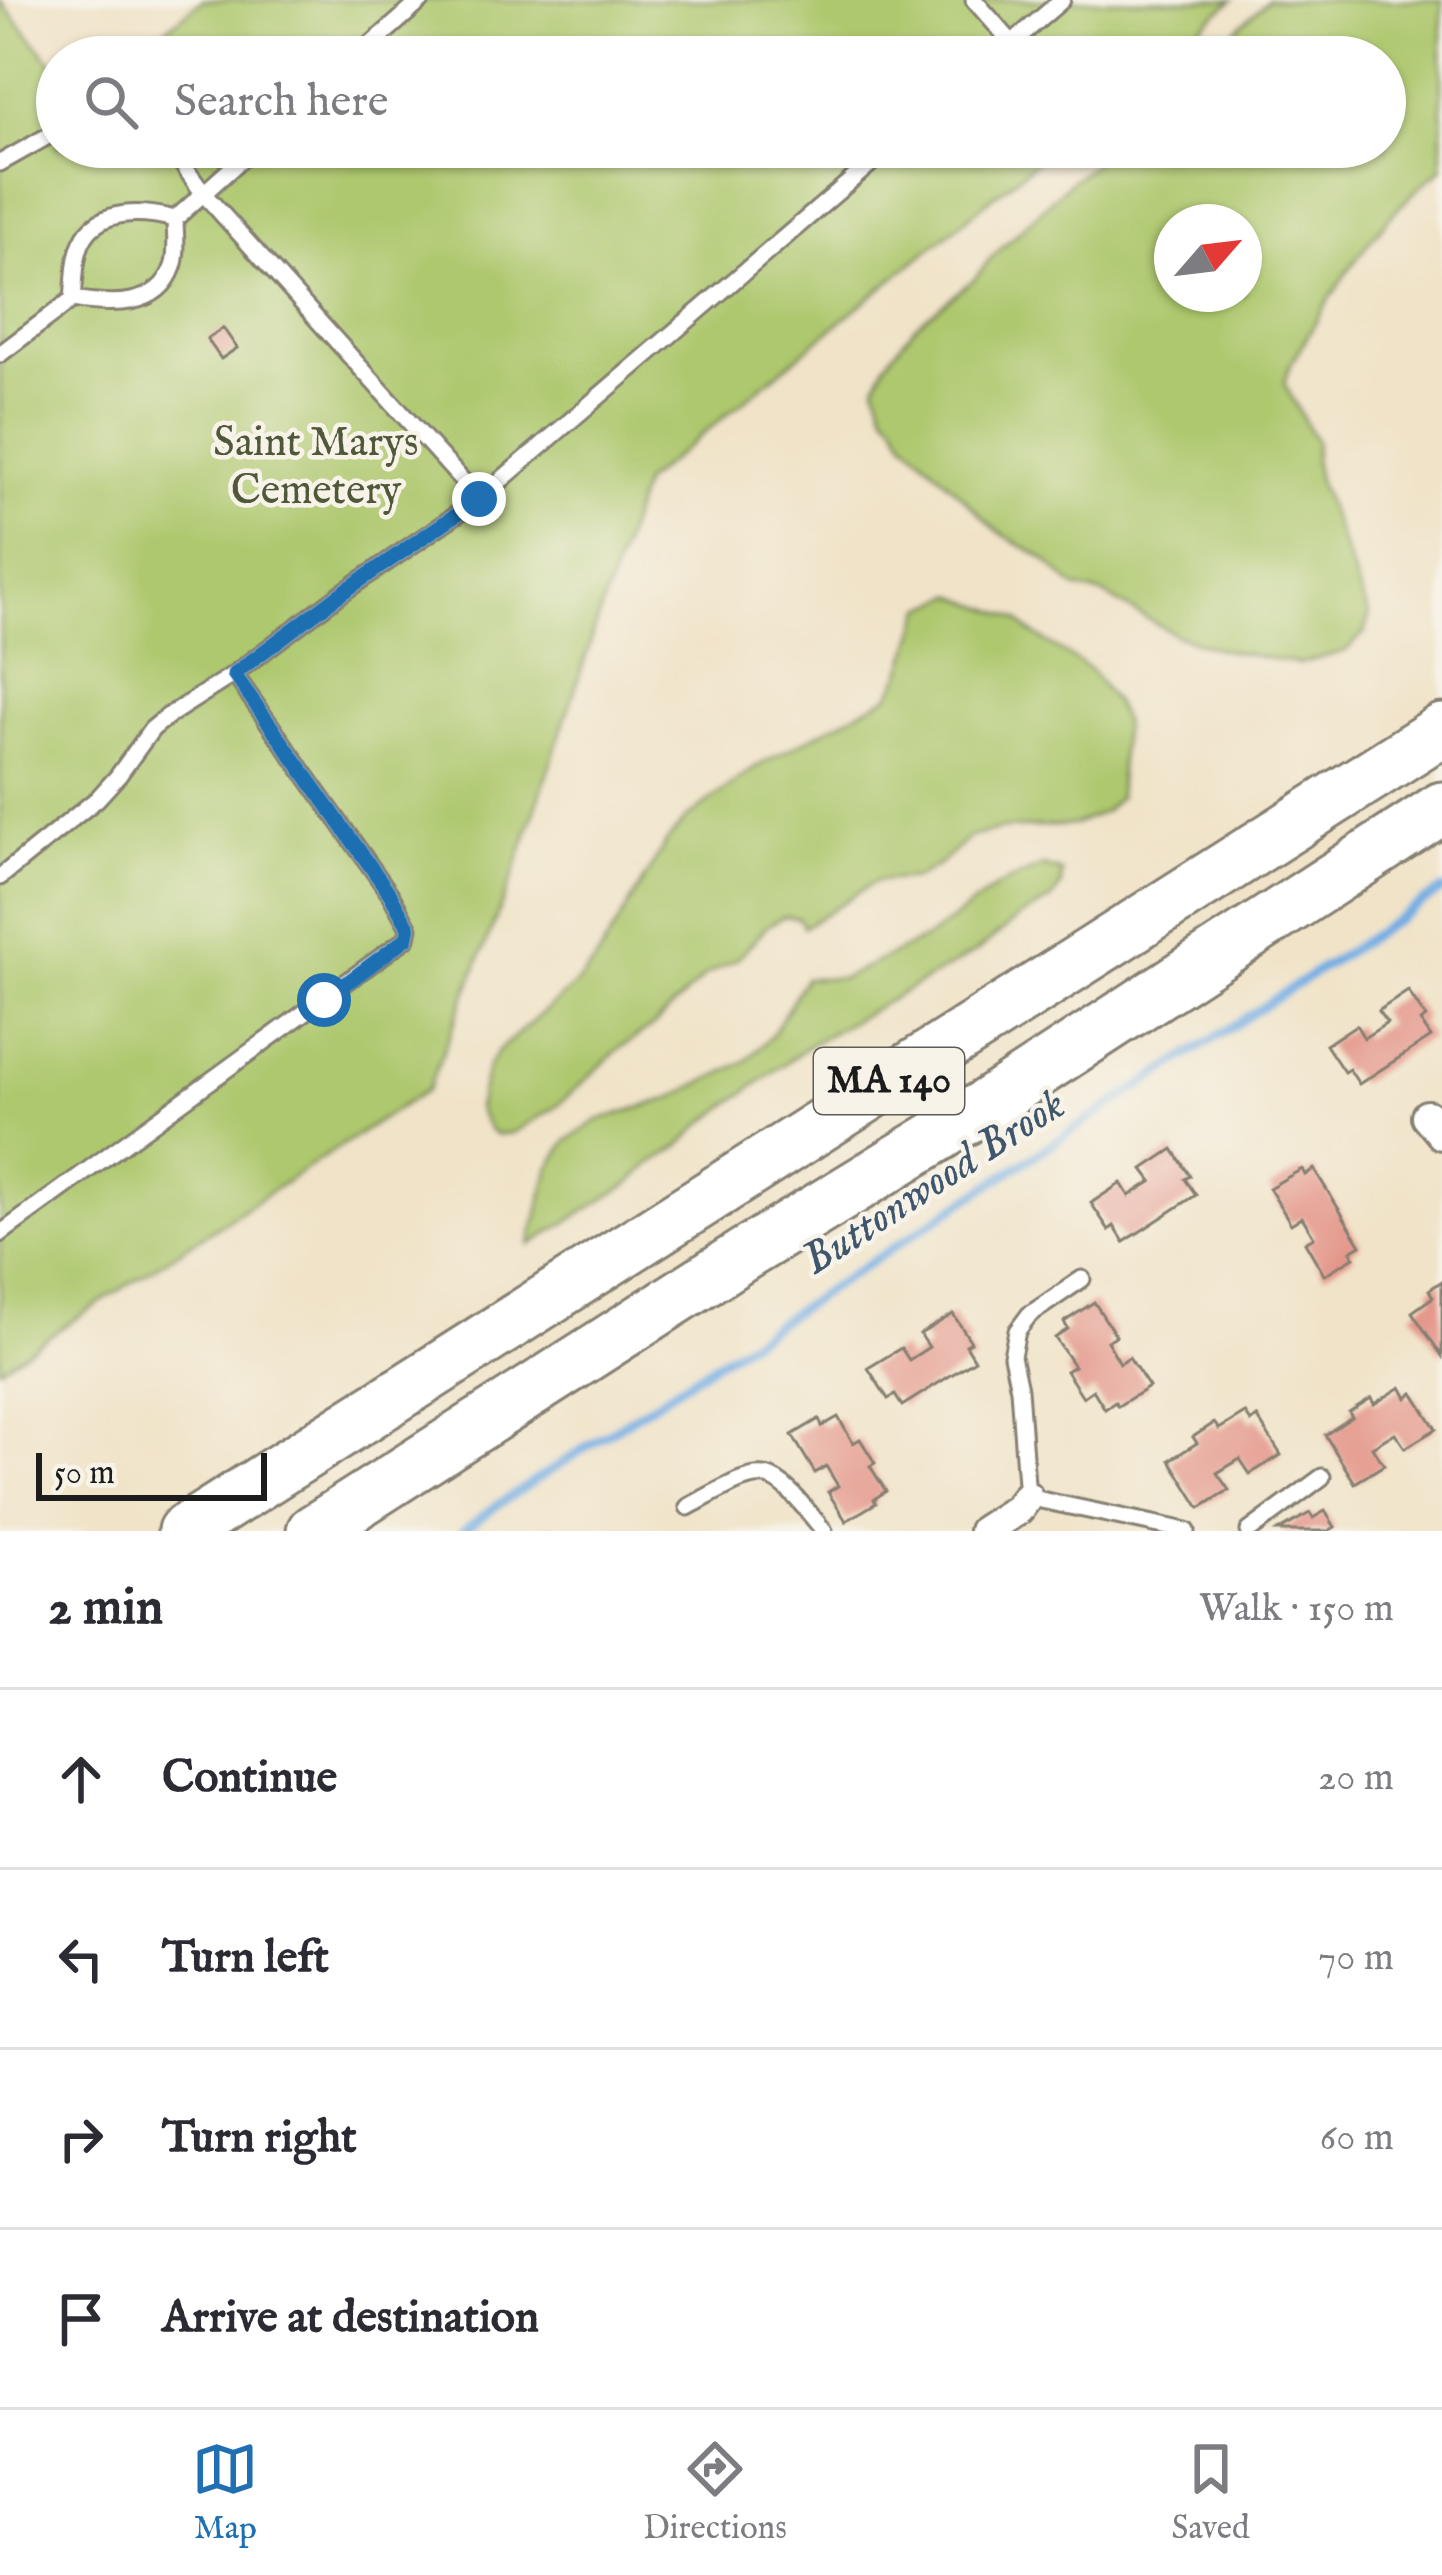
<!DOCTYPE html>
<meta charset="utf-8">
<style>
body{margin:0;font-family:"IM FELL English",serif;background:#f7f7f7;color:#2b2b33}
.compass{position:absolute;left:1154px;top:204px;width:108px;height:108px;border-radius:50%;background:#fff;box-shadow:0 3px 9px #0004;rotate:62deg}
.scale{position:absolute;left:36px;bottom:30px;width:231px;box-sizing:border-box;padding-left:12px;border:6px solid #1c1c1c;border-top:0;font-size:33px;line-height:42px;white-space:nowrap;color:#1c1c1c;-webkit-text-stroke:9px #f7f3e8;paint-order:stroke}
.stop{position:absolute;width:36px;height:36px;margin:-27px;border:9px solid #1f6fb2;border-radius:50%;background:#fff}
.stop.end{background:#1f6fb2;border-color:#fff;box-shadow:0 3px 12px #0008}
.list{margin:0;padding:0;list-style:none}
h2{display:flex;justify-content:space-between;align-items:center;height:156px;margin:0;padding:0 48px;font-size:51px}
h2 small{font-size:39px;font-weight:400;color:#7c7c81}
.list li{display:grid;grid-template-columns:78px 1fr auto;gap:36px;align-items:center;box-sizing:border-box;height:180px;padding:0 48px;border-top:3px solid #e1e1e2}
.list b{display:block;font-size:45px;white-space:nowrap}
.list em{font-size:39px;font-style:normal;color:#7c7c81}
.icon{flex:none;width:66px;height:66px;fill:none;stroke:currentColor;stroke-width:2;stroke-linecap:round;stroke-linejoin:round}
.map{position:relative;flex:none;width:1442px;height:1531px;overflow:hidden}
.search{position:absolute;background:#fff;box-shadow:0 3px 9px #0004;left:36px;right:36px;top:36px;height:132px;display:flex;align-items:center;gap:30px;box-sizing:border-box;padding:0 42px;border-radius:66px;color:#7c7c81;font-size:45px}
.sheet{height:876px;background:#fff}
nav{display:flex;justify-content:space-around;align-items:center;box-sizing:border-box;height:168px;border-top:3px solid #e1e1e2;background:#fff;font-size:33px;color:#7c7c81}
nav a{display:grid;justify-items:center;gap:6px}
nav .on{color:#1f6fb2}
.map>svg:first-child{display:block}
</style>
<div class="map">
<svg width="1442" height="1531" viewBox="0 0 1442 1531">
<rect width="100%" height="100%" fill="#f7f3e8"/>
<filter id="ink" filterUnits="userSpaceOnUse"><feTurbulence type="fractalNoise" baseFrequency=".00833" numOctaves="2"/><feDisplacementMap in="SourceGraphic" scale="24" xChannelSelector="R" yChannelSelector="G"/><feConvolveMatrix kernelMatrix="1 2 1 2 8 2 1 2 1" color-interpolation-filters="sRGB"/></filter>
<filter id="wash" filterUnits="userSpaceOnUse"><feTurbulence type="fractalNoise" baseFrequency=".004" numOctaves="4" result="noise"/><feDisplacementMap in="SourceGraphic" scale="48" xChannelSelector="R" yChannelSelector="G"/><feGaussianBlur stdDeviation="2.7" result="paint"/><feColorMatrix in="noise" values="0 0 0 0 0 0 0 0 0 0 0 0 0 0 0 0 0 1.4 0 .05"/><feComposite in="paint" operator="in"/></filter>
<g filter="url(#wash)">
<rect width="100%" height="100%" fill="#f0e3c8"/>
<path fill="#aec86e" stroke="#657245" stroke-width="3" fill-rule="evenodd" d="M0,0l57,69v78h997l-411,336 -127,385 -88,221 -428,279z
M202,0h1031l-69,57h-1033z
M1268,0h174v169c-69,52 -111,126 -153,199l-5,15 32,59 -2,17 4,21 51,135 -4,17 -19,19 -47,13 -80,-15 -41,-13 -75,-42 -28,-6 -30,-29 -48,-28 -93,-92 -9,-17 -10,-9 -9,-28 9,-21 30,-38 62,-49 11,-16 83,-80 23,-17 16,-17h275v-90h-179zM1244,222v72h-72v-72z
M954,595l64,24 11,12 62,39 23,32 9,19 -5,77 -14,14 -30,13 -71,4 -33,8 -30,27 -24,14 -40,3 -72,46 -6,-9 -14,-2 -18,11 -29,32 -31,16 -52,50 -34,23 -64,59 -44,26 -15,2 -7,-4 -13,-23 11,-42 12,-17 73,-62 21,-23 73,-123 20,-23 67,-50 136,-73 12,-23 22,-64z
M1043,866l19,6 -1,14 -10,14 -30,16 -45,36 -165,92 -110,81 -21,21 -30,19 -20,18 -100,62 20,-78 17,-26 31,-21 71,-21 77,-38 27,-27 32,-56h38l87,-42 68,-50z"/>
<g fill="none" stroke-linecap="round" stroke-linejoin="round">
<path stroke="#73ade3" stroke-width="9" d="M463,1531l33,-25 946,-616"/>
</g>
<g id="blocks">
<path fill="#e49589" d="M223,328l14,20 -16,11 -14,-20z
M1408,991l18,27 -5,4 10,15 -72,47 -10,-15 -5,3 -18,-27 30,-20 8,13 23,-15 -9,-12z
M1173,1149l17,27 -5,3 11,16 -72,47 -10,-16 -5,4 -18,-27 30,-20 8,13 23,-15 -9,-12z
M1302,1169l3,6 9,-6 47,76 -10,6 3,6 -30,18 -19,-33 9,-5 -12,-20 -11,7 -22,-36z
M1442,1281v75l-30,-44 21,-15 -4,-7z
M1094,1302l22,34 -9,5 13,22 9,-6 20,30 -31,19 -3,-4 -10,7 -12,-19 -10,7 -17,-26 8,-5 -19,-28 13,-9 -4,-7z
M953,1314l18,28 -5,3 9,15 -73,46 -7,-11 -7,4 -20,-31 33,-20 8,12 20,-13 -9,-13z
M1401,1387l6,11 6,-5 23,36 -31,19 -10,-15 -23,14 12,18 -29,18 -30,-48 27,-18 -3,-5 22,-14 3,6z
M1245,1413l6,9 6,-5 24,38 -31,19 -10,-15 -23,14 12,17 -29,18 -30,-48 27,-17 -4,-6 21,-14 5,6z
M838,1417l15,26 7,-4 15,24 -5,3 16,25 -12,8 2,4 -30,18 -18,-29 10,-6 -12,-20 -11,7 -23,-38 27,-16 3,7z
M1325,1511l10,16 -7,4h-50l32,-18 3,5z"/>
</g>
</g>
<g filter="url(#ink)">
<use href="#blocks" fill-opacity="0" stroke="#868072" stroke-width="3"/>
<g fill="none" stroke-linecap="round" stroke-linejoin="round">
<defs>
<path id="lane" d="M974,0l38,43 50,-43
M357,57l65,-57
M995,57l17,-14
M170,147l33,46 276,306
M0,163l57,-32
M175,219c-31,-8 -77,-12 -93,23 -8,17 -7,40 -9,57 36,6 85,10 100,-32 5,-14 2,-34 2,-48l80,-72
M0,354l73,-55
M0,877l97,-78 21,-23 34,-47 16,-13 66,-42 105,-79 140,-96 411,-352
M0,1234l407,-296 2,-10 -19,-34 -156,-220
M1082,1279l-53,36 -12,16 -5,25 7,33 8,108 160,34
M688,1507c79,-43 78,-48 136,24
M1249,1531l73,-54"/>
<path id="street" d="M1427,1116l15,18
M984,1531l34,-22 9,-12"/>
<path id="highway" d="M184,1531l1258,-801
M313,1531l432,-277 198,-121 499,-325"/>
</defs>
<use href="#lane" stroke="#868072" stroke-width="21"/>
<use href="#street" stroke="#868072" stroke-width="36"/>
<use href="#highway" stroke="#868072" stroke-width="57"/>
<use href="#lane" stroke="#fff" stroke-width="15"/>
<use href="#street" stroke="#fff" stroke-width="30"/>
<use href="#highway" stroke="#fff" stroke-width="51"/>
</g>
</g>
<g fill="none" stroke-linecap="round" stroke-linejoin="round" filter="url(#ink)">
<path stroke="#1f6fb2" stroke-width="15" d="M324,1000l83,-62 2,-10 -19,-34 -156,-220 105,-79 140,-96"/>
</g>
<g text-anchor="middle" dominant-baseline="central" stroke-width="9" stroke-linejoin="round" paint-order="stroke">
<rect fill="#f7f3e8" stroke="#5e5c59" stroke-width="3" x="814" y="1048" width="150" height="66" rx="9"/>
<g font-size="39" font-weight="bold" fill="#1c1c1c">
<text x="889" y="1081">MA 140</text>
</g>
<g font-size="42" fill="#4f5839" stroke="#f7f3e8">
<text x="316" y="443">Saint Marys<tspan x="316" dy="48">Cemetery</tspan></text>
</g>
<g font-size="45" font-style="italic" fill="#3f566c" stroke="#f7f3e8">
<text transform="translate(934 1183) rotate(-33)">Buttonwood Brook</text>
</g>
</g>
</svg>
<svg class="compass" viewBox="-18 -18 36 36"><path d="M0-13l5 13h-10z" fill="#e53935"/><path d="M0 13l5-13h-10z" fill="#7c7c81"/></svg>
<div class="scale">50 m</div>
<div class="stop" style="left:324px;top:1000px"></div>
<div class="stop end" style="left:479px;top:499px"></div>
<div class="search"><svg class="icon" aria-label="search" viewBox="0 0 24 24"><circle cx="10" cy="10" r="6"/><path d="M15 15l6 6"/></svg>Search here</div>
</div>
<section class="sheet">
<h2>2 min<small>Walk · 150 m</small></h2>
<ul class="list">
<li><svg class="icon" aria-label="ahead" viewBox="0 0 24 24"><path d="M12 20V5M6 11l6-6 6 6"/></svg><div><b>Continue</b></div><em>20 m</em></li>
<li><svg class="icon" aria-label="left" viewBox="0 0 24 24"><path d="M17 20v-9H6M10 6l-5 5 5 5"/></svg><div><b>Turn left</b></div><em>70 m</em></li>
<li><svg class="icon" aria-label="right" viewBox="0 0 24 24"><path d="M7 20v-9h11M14 6l5 5-5 5"/></svg><div><b>Turn right</b></div><em>60 m</em></li>
<li><svg class="icon" aria-label="arrive" viewBox="0 0 24 24"><path d="M6 21V4h12l-3 4 3 4H6"/></svg><div><b>Arrive at destination</b></div></li>
</ul>
</section>
<nav>
<a class="on"><svg class="icon" aria-label="map" viewBox="0 0 24 24"><path d="M3 6l6-2 6 2 6-2v14l-6 2-6-2-6 2zM9 4v14M15 6v14"/></svg>Map</a>
<a><svg class="icon" aria-label="directions" viewBox="0 0 24 24"><path d="M12 3l9 9-9 9-9-9zM9 14v-3h6M13 9l2 2-2 2"/></svg>Directions</a>
<a><svg class="icon" aria-label="saved" viewBox="0 0 24 24"><path d="M7 4h10v16l-5-4-5 4z"/></svg>Saved</a>
</nav>
